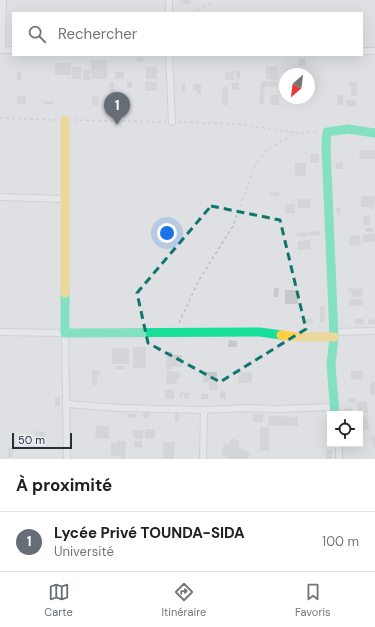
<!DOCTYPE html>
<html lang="fr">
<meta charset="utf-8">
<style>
body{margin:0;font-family:"DM Sans",sans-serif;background:#f6f6f6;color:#202124}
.controls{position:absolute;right:12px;bottom:12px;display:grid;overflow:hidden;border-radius:0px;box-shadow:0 4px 16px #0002}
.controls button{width:36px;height:36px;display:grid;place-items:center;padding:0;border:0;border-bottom:1px solid #e0e0e0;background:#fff;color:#202124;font:20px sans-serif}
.compass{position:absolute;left:279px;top:68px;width:36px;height:36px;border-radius:50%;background:#fff;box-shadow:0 4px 16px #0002;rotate:208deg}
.scale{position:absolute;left:12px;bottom:10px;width:60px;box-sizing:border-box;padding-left:4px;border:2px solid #252f3c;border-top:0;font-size:11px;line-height:14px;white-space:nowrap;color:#252f3c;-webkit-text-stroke:3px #ebeff4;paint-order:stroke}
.you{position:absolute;left:167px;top:233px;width:14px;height:14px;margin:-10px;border:3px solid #fff;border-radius:50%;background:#1a73e8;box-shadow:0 0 0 6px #1a73e833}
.badge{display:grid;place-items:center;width:26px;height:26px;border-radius:50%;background:#666d76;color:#fff;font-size:13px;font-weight:700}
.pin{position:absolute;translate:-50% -33px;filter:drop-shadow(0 1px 2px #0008)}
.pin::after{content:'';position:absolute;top:21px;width:14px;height:12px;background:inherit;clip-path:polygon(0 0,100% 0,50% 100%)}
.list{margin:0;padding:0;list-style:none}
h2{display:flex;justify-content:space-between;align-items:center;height:52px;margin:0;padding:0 16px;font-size:17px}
h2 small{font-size:13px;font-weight:400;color:#757577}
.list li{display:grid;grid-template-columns:26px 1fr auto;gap:12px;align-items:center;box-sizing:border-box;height:60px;padding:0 16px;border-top:1px solid #e0e0e0}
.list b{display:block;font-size:15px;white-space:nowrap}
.list p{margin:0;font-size:13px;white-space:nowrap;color:#757577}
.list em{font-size:13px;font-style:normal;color:#757577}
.icon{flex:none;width:22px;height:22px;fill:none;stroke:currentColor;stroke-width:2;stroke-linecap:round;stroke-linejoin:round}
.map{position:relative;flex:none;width:375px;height:459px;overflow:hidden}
.search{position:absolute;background:#fff;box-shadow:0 4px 16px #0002;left:12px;right:12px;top:12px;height:44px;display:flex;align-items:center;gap:10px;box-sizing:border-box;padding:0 14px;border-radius:0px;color:#757577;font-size:15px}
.sheet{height:112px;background:#fff}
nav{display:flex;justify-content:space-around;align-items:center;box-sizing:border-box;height:56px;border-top:1px solid #e0e0e0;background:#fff;font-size:11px;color:#757577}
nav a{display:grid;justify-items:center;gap:2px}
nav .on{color:#666d76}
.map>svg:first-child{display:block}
</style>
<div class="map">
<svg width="375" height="459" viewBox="0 0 375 459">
<rect width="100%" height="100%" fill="#dee0e3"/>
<path fill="#c6c8cc" d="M181,0h10l-1,5 -10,-2z
M136,57h7v5l-7,-1z
M305,57l1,8 -7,1v-8z
M91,60h16v19h-16z
M55,63h16v12h-16z
M266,66h12l-1,14 -11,-1z
M72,67h9v12h-9z
M146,67h11v12h-11z
M83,70h7v10h-7z
M234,71v9h-9v-8z
M236,71h4v8h-4z
M17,72h4v8h-4z
M115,72h9v7h-9z
M127,81l5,1v6h-5z
M145,81l12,1 -1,9h-11z
M261,81l16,1v5l-12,-1 -1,19 -5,-1z
M110,82h4v16h-5z
M349,82h8v14h-6l1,-10h-3z
M182,83h3v9h-3z
M232,83h7v7h-7z
M193,84h8v10h-4v-3h-4z
M223,87h5v18h-6z
M270,95h9v10h-9z
M337,95h6v10h-5z
M17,96h9v8h-9z
M92,96h7l-1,9h-6z
M346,100h10v6h-10z
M44,101h9v3h-9z
M108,101h7v4h-7z
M359,150h16v9h-15z
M310,154h9v9h-8z
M342,162l1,7h-7l-1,-6z
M295,163h11v13h-11z
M279,192v4h-9v-3z
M361,196h14l-1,13h-3l-1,-2h-9z
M298,199h12v9h-12z
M295,204v9h-10v-8z
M336,208h4l1,7h-4z
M370,215v10h-6l-1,-9z
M366,228h7l1,4h-8z
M320,231l1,4 -13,1v-4z
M307,232v5h-10l-1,-4z
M363,234h12v8h-12z
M360,235l1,10 -11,1v-10z
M310,240l1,9 -13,1v-9z
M274,288h5l-1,9h-4z
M348,288l15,1v8h-11v-5h-3z
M285,290h13v14h-13z
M363,299v6l-14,1v-6z
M320,306h5v16h-5z
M305,319h8v4h-8z
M355,319h9v5h-9z
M375,319v5h-7v-4z
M229,340l8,1v6h-9z
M133,347h13v21h-13z
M112,348h17v16h-17z
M167,352h5v3h10v12h-11v2h-5z
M115,366h10v3h-10z
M92,370l9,1 -1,4h-3v10h-5z
M167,371l13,1v6h-3v6h-11z
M351,371h12v9l-12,-1z
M203,372h14v18h-8v-7h-6z
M239,372h13v11h-14z
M370,382h5v13h-5z
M165,390h9v9h-9z
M221,391h5v8l-6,-1z
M180,392l10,1 -1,6 -5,-1v-4h-2v4h-2z
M201,394h7v5h-7z
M55,397h5v9h-5z
M355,398l1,4 -7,1 -1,-4z
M367,401l1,12h-10l-1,-11z
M352,408l1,6h-8l-1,-5z
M143,413h6v5h-6z
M175,413h4v9l-4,-1z
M127,414h9v4h-9z
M253,414h10v8h-10z
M367,415l2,15 -9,1v-15z
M269,416l29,1v9h-30z
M96,426h13v13l-14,-1z
M260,427h9v24h-9z
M145,429h10v10l-10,-1z
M133,430h10v9l-10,-1z
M35,431l11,1 -1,8h-10z
M372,436h3v11l-2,1z
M231,438l9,3 -2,6 12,5 -2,7h-18l-9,-3 3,-13 5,2z
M118,441h8l-1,18h-4v-3h-10v-13h7z
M134,441h8v7l-8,-1z
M163,442h12l-1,17h-11z
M8,448h5v9h-5z
M326,449l6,1v9h-6z"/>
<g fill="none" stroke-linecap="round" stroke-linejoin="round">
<defs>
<path id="street" d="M169,13v-13
M0,50h13
M2,50l1,-50
M362,51h13
M169,55l3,67
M0,197l65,2
M0,332l65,1 2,126
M334,332l41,-1
M67,404l52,4 85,2 44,-2 29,1 57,-2
M339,444v15
M203,459l1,-49"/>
</defs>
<use href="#street" stroke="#bcbec1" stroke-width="8"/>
<path stroke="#bcbfc2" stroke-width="1.5" stroke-dasharray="3 3" stroke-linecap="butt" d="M193,13l17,-9 2,-4
M0,118l56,2
M74,120l92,2
M178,122l60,2 60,9
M179,323l20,-43 34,-54 22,-61 13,-16 17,-10 13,-6 21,-1"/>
<use href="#street" stroke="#edeef1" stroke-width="6"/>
<path stroke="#16e098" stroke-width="9" d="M65,293v40l195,-1 21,3
M335,414l-4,-49 3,-28 -8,-191 1,-14 21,-3 27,4"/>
<path stroke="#ffcf43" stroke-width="9" d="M65,120v173
M281,335l16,2h37"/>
</g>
<path d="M0 0H375V459H0ZM211,206l69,14 26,109 -86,53 -72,-39 -11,-50z" fill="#dee0e3" fill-opacity=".55" fill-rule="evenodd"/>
<path fill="none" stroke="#0f766e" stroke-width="3" stroke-dasharray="8 5" stroke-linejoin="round" d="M211,206l69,14 26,109 -86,53 -72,-39 -11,-50z"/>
</svg>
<div class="controls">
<button><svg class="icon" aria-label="locate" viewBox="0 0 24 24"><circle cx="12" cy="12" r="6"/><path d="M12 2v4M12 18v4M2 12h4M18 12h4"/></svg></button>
</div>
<svg class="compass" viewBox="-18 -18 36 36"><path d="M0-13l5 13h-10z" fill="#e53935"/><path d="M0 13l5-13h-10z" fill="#757577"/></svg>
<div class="scale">50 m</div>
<div class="you"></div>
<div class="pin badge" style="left:117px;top:125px">1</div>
<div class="search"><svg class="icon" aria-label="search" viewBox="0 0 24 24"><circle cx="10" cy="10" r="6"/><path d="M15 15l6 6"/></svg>Rechercher</div>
</div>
<section class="sheet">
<h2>À proximité<small></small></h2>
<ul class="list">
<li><span class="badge">1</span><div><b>Lycée Privé TOUNDA-SIDA</b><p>Université</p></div><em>100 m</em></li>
</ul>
</section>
<nav>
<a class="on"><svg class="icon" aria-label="map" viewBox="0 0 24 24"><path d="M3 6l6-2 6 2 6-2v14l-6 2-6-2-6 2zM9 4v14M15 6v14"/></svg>Carte</a>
<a><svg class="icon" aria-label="directions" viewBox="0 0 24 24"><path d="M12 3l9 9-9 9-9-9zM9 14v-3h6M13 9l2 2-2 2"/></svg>Itinéraire</a>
<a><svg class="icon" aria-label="saved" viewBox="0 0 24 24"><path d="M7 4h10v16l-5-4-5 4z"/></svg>Favoris</a>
</nav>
